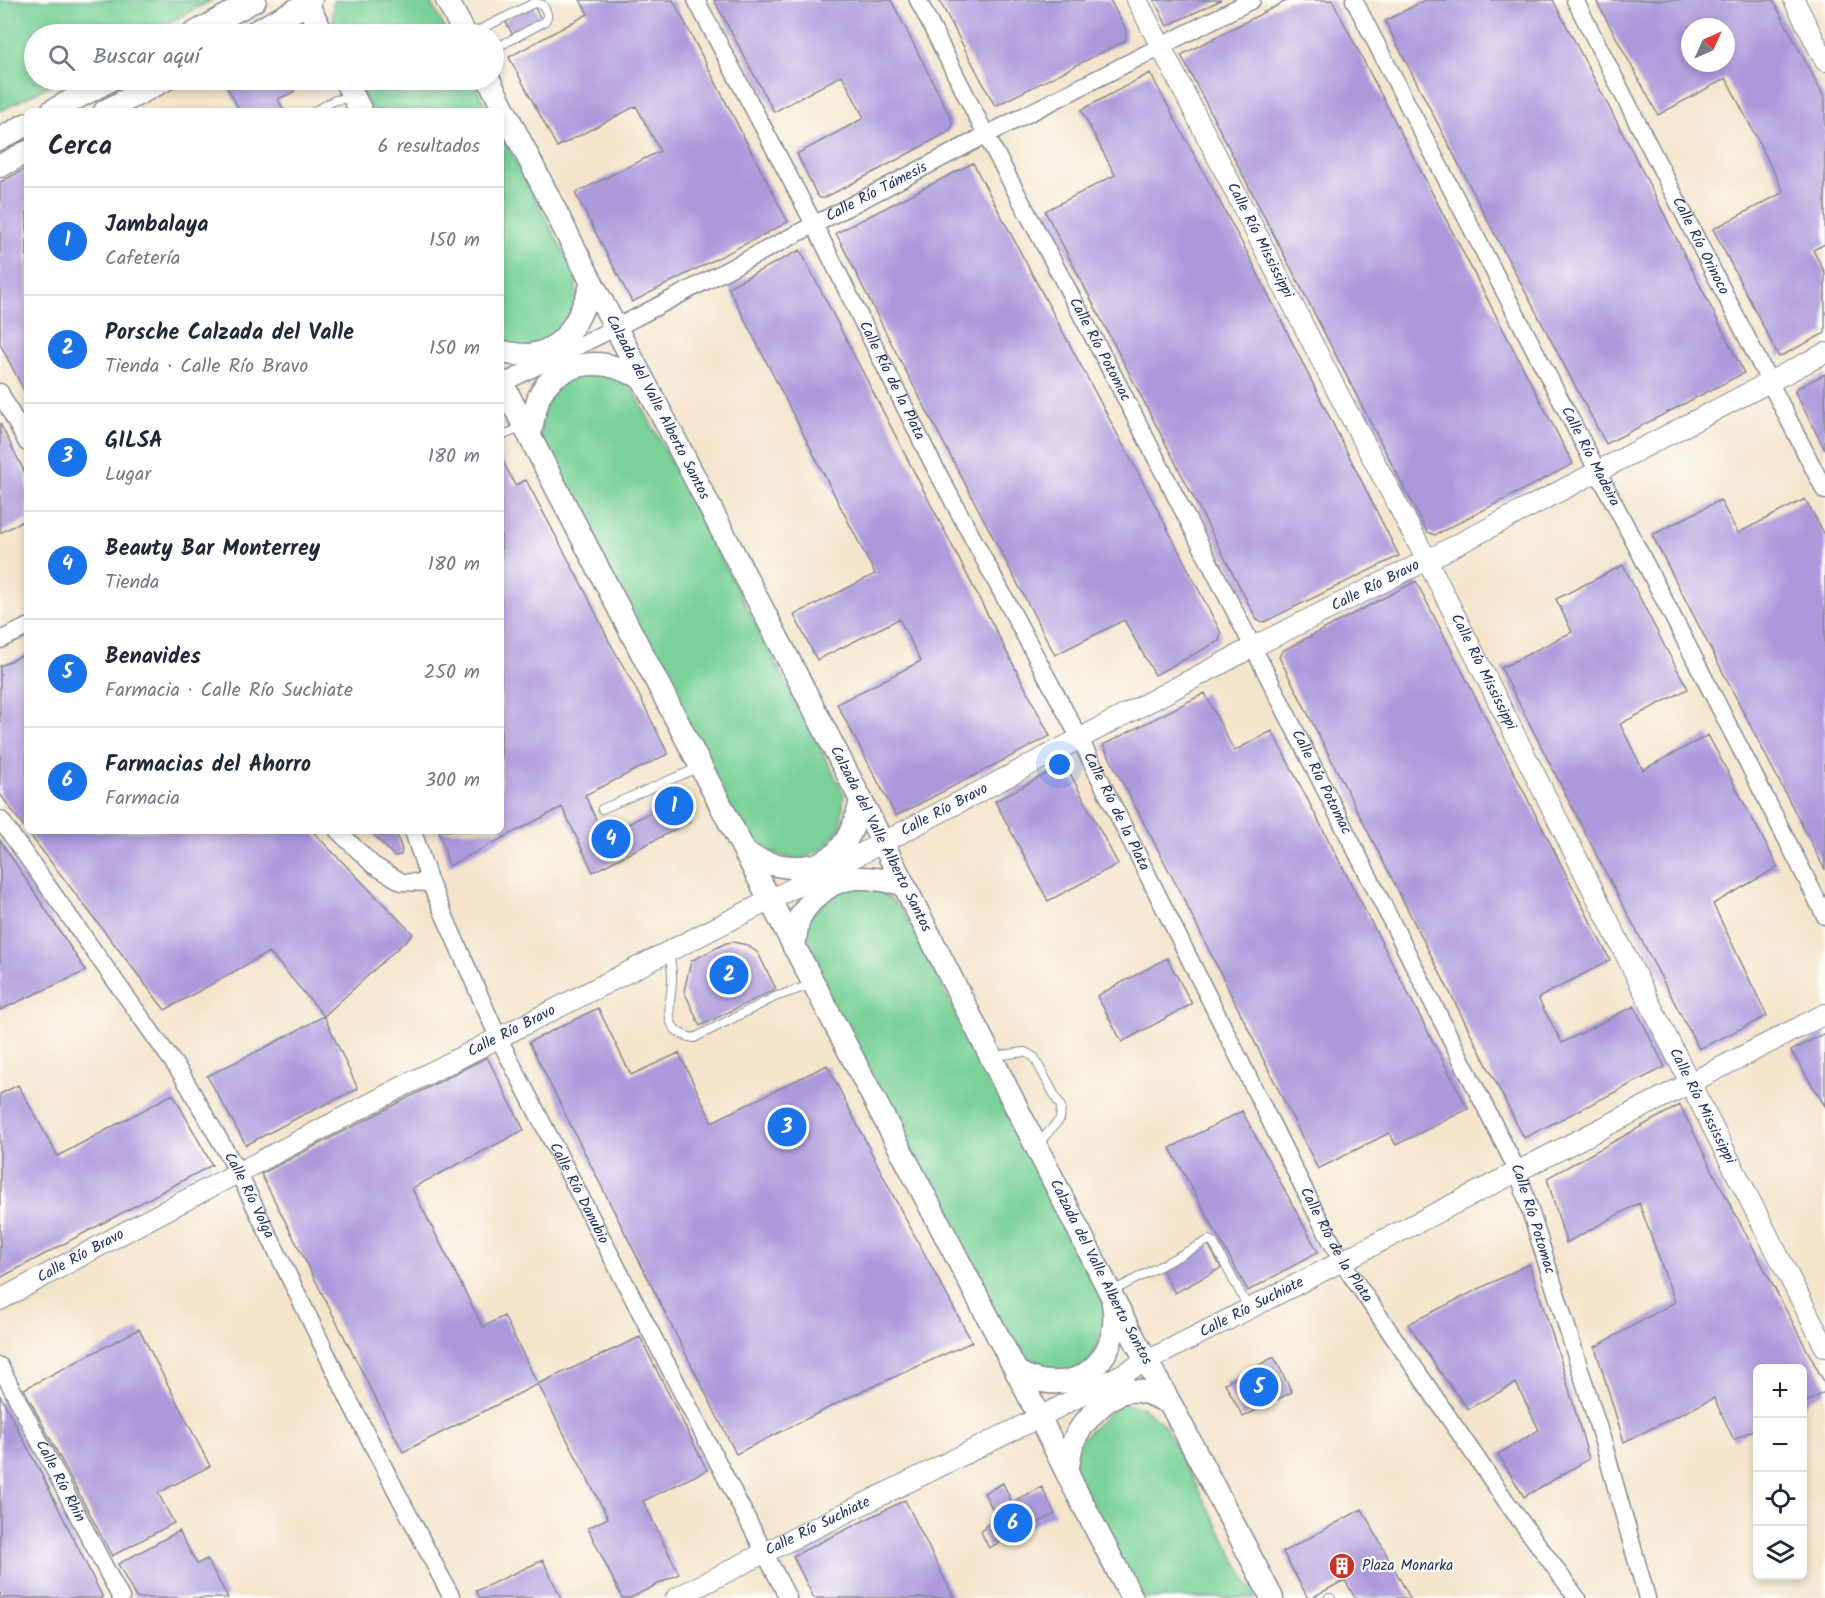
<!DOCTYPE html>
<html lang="es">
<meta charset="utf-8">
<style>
body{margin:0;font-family:Kalam,sans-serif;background:#f2f2f3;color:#1f2937}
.controls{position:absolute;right:18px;bottom:18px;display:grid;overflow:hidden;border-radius:9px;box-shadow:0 3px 9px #0003}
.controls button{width:54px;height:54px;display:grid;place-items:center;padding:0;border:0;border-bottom:2px solid #e0e1e3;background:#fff;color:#1f2937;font:30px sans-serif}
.compass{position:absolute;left:1681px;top:18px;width:54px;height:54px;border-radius:50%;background:#fff;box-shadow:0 3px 9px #0003;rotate:45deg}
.you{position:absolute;left:1060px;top:765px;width:21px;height:21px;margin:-15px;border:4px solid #fff;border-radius:50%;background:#1a73e8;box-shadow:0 0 0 9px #1a73e833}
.badge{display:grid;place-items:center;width:39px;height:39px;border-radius:50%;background:#1a73e8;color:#fff;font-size:20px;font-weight:700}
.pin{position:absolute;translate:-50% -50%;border:3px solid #fff;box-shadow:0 2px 6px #0006}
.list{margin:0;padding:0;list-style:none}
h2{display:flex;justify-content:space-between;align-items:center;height:78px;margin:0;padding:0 24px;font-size:26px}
h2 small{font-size:20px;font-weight:400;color:#747a83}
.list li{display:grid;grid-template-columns:39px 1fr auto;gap:18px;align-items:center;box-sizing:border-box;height:108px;padding:0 24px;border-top:2px solid #e0e1e3}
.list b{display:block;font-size:22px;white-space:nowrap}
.list p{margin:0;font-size:20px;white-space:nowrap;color:#747a83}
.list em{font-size:20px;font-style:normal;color:#747a83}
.icon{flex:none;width:33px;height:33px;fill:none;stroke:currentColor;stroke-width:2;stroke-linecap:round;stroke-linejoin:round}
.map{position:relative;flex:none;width:1825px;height:1598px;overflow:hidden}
.search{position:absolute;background:#fff;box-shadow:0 3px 9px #0003;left:24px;top:24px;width:480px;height:66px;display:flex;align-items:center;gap:15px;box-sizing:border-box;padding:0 21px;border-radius:33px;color:#747a83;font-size:22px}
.panel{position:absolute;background:#fff;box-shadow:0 3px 9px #0003;left:24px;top:108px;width:480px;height:726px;border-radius:9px}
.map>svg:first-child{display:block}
</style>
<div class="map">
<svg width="1825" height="1598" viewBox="0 0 1825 1598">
<rect width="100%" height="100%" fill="#fdfcf7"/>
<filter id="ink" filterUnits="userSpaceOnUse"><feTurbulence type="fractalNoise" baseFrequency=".0167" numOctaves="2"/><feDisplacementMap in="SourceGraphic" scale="12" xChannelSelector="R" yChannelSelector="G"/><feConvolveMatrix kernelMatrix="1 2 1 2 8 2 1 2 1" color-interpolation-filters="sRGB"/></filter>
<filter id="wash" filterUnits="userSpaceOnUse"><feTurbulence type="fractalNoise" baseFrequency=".008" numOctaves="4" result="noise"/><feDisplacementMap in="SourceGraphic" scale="24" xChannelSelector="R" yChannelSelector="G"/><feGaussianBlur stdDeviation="1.35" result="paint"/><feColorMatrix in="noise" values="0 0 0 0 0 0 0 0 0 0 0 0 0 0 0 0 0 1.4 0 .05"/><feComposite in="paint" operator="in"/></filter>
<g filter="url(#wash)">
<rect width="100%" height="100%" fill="#f4e4cb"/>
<path fill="#79d197" stroke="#4a807a" stroke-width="1.5" d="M0,0h212l-66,34h-112v46h26l-60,31z
M334,0h95l19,34h-115v-31z
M356,80h116l16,31h-116z
M501,134l75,141 1,34 -18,28 -35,14 -23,-3z
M582,372l27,1 24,16 211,405 -3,31 -16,23 -26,13 -50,-15 -209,-406 3,-32 16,-24z
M849,882l30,7 25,23 205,401 -22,58 -54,5 -22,-23 -208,-406 4,-28z
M1119,1404l23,3 22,18 92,173h-116l-66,-126 4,-30z"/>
<g id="blocks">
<path fill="#ac99dc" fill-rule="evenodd" d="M580,0h93l115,222 -156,80 -57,-109 85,-42 -24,-45 -79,41 -48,-90 79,-43z
M714,0h177l42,82 19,39v6l-4,5 -68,37 -56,29h-4l-3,-3 -20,-41 67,-36 -22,-43 -68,37z
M939,0h171l16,30v6l-1,5 -130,65z
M1154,0h67l-54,26z
M1288,0h44l241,464 -138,71 -8,-3 -246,-477z
M1425,0h128l90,172 101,201 -138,71 -114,-215 -107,-208z
M1596,0h177l52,99v145l-12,6 12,23v60l-46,24 -66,-128 71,-37 -58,-114 -68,37zM1690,27h36v36h-36z
M533,4l10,19 -29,14 -10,-18z
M1150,73l98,181 151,302 -135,66 -7,-2 -212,-409 70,-36 -34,-65z
M232,80h56l6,12 -16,7 6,12h-44l-15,-28z
M973,163l180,338 68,132 -2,8 -64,34 -31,-55 -69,35 -167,-318 -52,-104z
M27,168v228l-27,-52v-162z
M800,250l250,486 -154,80 -59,-112 84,-43 -22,-42 -82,41 -23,-45 81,-41 -147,-287z
M1825,374v76l-30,-58 2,-4z
M0,423l27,54v42l-27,14z
M501,457l14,28 11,-5 60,113 23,48 26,46 33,67 -83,41 19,42 73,-39 13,24 -97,50 -31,-65 -113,59 -10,-35h62z
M1805,499l20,36v335l-173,-335 68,-35 18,33z
M1623,565l41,80 24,44 -68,35 23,46 65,-35 70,132 -65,37 54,112 -68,33 -102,-193 -96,-188 71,-36 -16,-33z
M1416,581l194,379 -72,38 24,45 72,-37 31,61 -141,71 -245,-481 3,-6z
M27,653v178l-27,-37v-128z
M1205,693l29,58 38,-20 196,378 -72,36 -7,-12 -71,36 -138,-277 -77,-147z
M1065,764l53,100 -70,37 -53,-100z
M27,831h285l101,103 -89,82 -55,-64 -104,58z
M370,831h26l6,19 -1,5 -7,1z
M0,840l86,131 -86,39z
M733,942l14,3 11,8 18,36 -76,37 -16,-35 7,-30 35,-18z
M1167,958l25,46 -70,38 -25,-46z
M598,1008l33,67 48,-22 33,69 115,-57 68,134 77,143 -122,55 -114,57 -207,-412z
M324,1016l34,73 -57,27 -55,29 -39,-69 59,-29z
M1825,1033v73l-34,-55z
M487,1057l37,73 -112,58 71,139 21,-11 34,68 102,-47 67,133 -64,31 36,73 -49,24h-8l-34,-70 20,-10 -70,-134 -135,68 -142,-278z
M18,1085l40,71 115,-62 39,71 -212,113v-184z
M1680,1105l31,63 114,216v8l-22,12v-36h-45v59l-24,13 -20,-42 -90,44 -29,-95 80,-45 -36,-99 -73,40 -19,-65z
M1242,1111l76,141 -70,39 -78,-143z
M1208,1244l13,24 -46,25 -13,-23z
M1529,1264l32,97 28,98 -65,38 -26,-43 41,-24 -23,-47 -48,26 -31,-41 -29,-44z
M139,1329l71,137 -52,27 16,30 -62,33 -88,-167z
M1274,1357l18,35 -49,25 -18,-34z
M0,1395l40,76 63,127h-103z
M1003,1483l9,19 30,-15 13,27 -66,34 -8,-16 14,-18 -11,-21z
M905,1500l49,98h-140l-21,-42z
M1362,1509l48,89h-55l-10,-18 -34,18h-3l-25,-46z
M179,1531l18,33 10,-5 21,39h-92l-18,-34z
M543,1560l18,38h-81l-4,-7z"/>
</g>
</g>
<g filter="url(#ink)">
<use href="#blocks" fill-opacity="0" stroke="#888a94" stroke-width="1.5"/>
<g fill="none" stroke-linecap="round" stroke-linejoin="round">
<defs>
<path id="service" d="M471,34l61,-30 4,-1 7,2c3,6 7,11 1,17l-50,27
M315,111l20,-11 16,-2
M501,436l22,-9
M602,809l98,-42
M669,952c1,8 3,16 3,24 1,26 -15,55 22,62l81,-41 38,-13
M994,1056l31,-4 9,5 27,50 -1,12 -22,25
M1111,1292l98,-52 4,2 36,67
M1328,1598h3"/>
<g id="minor">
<path id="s1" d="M696,0l118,224 117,236 149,279 232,466 30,57 164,239 71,97"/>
<path id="s2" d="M918,0l68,135 132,249 135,263 265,525 86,273 43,153"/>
<path id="s3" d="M1354,0c156,306 318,609 471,916"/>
<path id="s4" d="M1575,0l250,491"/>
<path id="s5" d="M501,384l134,-66 351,-183 266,-135"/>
<path d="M0,392l27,51"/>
<path d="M0,640l27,-13"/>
<path id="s6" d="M0,819l182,256 56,97 112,230 102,196"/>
<path d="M338,831l35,34 29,17 28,1"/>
<path id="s7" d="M413,831l17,52 68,154 290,561"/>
<path id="s8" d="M0,1366l121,232"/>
</g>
<g id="tertiary">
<path id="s9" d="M1137,0l204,399 86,161 263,523 135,264"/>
<path d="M1794,0l31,61"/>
<path id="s10" d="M0,1300l138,-75 258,-135 486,-247 371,-196 188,-94 384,-200"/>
<path id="s11" d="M676,1598l88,-45 276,-136 107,-56 678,-347"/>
</g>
<g id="secondary">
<path d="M305,0l18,34"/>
<path d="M447,0l18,34"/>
<path d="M193,34l62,-34"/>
<path d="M251,34l56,-30 4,-4"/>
<path d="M345,80l16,31"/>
<path id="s12" d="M489,80l103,203 80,151 189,366 263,520 47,85 101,193"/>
<path d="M52,111l58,-31"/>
<path d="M105,111l60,-31"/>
<path d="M0,139l27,-15"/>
<path d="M0,166l27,-14"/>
<path d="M501,352c8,1 16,3 24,3 41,-1 56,-39 67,-72"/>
<path d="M501,381l245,473 279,534 49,99 58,111"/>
<path d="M530,433c3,-12 5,-25 9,-36 11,-26 42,-36 67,-32 12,2 24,8 36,12"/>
<path d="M746,854c8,3 17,8 26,10 55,13 78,-14 89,-64"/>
<path d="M794,947c2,-9 2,-20 5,-28 4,-8 10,-16 17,-22 26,-26 54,-20 87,-13"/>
<path d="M1017,1372c10,5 21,10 32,10 44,4 72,-37 64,-78"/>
<path d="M1067,1472c2,-10 3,-23 7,-32 8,-18 35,-47 55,-49 14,-2 28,6 40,12"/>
</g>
</defs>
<use href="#service" stroke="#888a94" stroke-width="10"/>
<use href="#minor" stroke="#888a94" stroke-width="19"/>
<use href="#tertiary" stroke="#888a94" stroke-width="22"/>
<use href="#secondary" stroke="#888a94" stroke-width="25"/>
<use href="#service" stroke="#fff" stroke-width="8"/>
<use href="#minor" stroke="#fff" stroke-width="16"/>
<use href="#tertiary" stroke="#fff" stroke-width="20"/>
<use href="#secondary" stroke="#fff" stroke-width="22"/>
</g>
</g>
<defs>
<symbol id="building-disc" viewBox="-11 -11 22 22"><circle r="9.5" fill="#c8321e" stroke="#fdfcf7"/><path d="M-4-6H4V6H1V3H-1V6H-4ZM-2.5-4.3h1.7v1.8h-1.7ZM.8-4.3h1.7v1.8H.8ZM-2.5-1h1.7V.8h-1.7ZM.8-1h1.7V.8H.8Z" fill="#fff"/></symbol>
</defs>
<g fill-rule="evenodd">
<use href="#building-disc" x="1327" y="1551" width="30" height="30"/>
</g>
<g text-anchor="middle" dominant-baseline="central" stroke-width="4.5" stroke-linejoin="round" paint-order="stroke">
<g font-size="15" fill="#1b2f5e" stroke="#fdfcf7">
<text stroke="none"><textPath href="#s5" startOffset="422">Calle Río Támesis</textPath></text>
<text stroke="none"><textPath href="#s9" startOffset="270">Calle Río Mississippi</textPath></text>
<text stroke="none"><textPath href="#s4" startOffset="276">Calle Río Orinoco</textPath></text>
<text stroke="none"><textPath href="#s2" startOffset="394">Calle Río Potomac</textPath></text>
<text stroke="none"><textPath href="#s1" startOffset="428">Calle Río de la Plata</textPath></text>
<text stroke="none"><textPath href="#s12" startOffset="368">Calzada del Valle Alberto Santos</textPath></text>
<text stroke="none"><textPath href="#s3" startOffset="514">Calle Río Madeira</textPath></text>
<text stroke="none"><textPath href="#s10" startOffset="1550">Calle Río Bravo</textPath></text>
<text stroke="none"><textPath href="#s9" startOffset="756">Calle Río Mississippi</textPath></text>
<text stroke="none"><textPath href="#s2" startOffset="880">Calle Río Potomac</textPath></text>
<text stroke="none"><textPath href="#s10" startOffset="1064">Calle Río Bravo</textPath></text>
<text stroke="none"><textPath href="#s1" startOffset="914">Calle Río de la Plata</textPath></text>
<text stroke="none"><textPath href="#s12" startOffset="854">Calzada del Valle Alberto Santos</textPath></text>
<text stroke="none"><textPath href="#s10" startOffset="578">Calle Río Bravo</textPath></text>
<text stroke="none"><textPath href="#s9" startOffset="1242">Calle Río Mississippi</textPath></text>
<text stroke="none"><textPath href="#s7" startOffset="399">Calle Río Danubio</textPath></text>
<text stroke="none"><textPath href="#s6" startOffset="452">Calle Río Volga</textPath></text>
<text stroke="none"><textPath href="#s2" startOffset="1366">Calle Río Potomac</textPath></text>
<text stroke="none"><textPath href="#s1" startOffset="1400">Calle Río de la Plata</textPath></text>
<text stroke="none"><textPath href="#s10" startOffset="92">Calle Río Bravo</textPath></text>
<text stroke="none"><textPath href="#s12" startOffset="1340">Calzada del Valle Alberto Santos</textPath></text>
<text stroke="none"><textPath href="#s11" startOffset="645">Calle Río Suchiate</textPath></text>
<text stroke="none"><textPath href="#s8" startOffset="130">Calle Río Rhin</textPath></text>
<text stroke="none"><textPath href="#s11" startOffset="159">Calle Río Suchiate</textPath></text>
</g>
<g font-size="15" fill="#1b2f5e" stroke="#fdfcf7" text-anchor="start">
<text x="1362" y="1566">Plaza Monarka</text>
</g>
</g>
</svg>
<div class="controls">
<button>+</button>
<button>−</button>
<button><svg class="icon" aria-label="locate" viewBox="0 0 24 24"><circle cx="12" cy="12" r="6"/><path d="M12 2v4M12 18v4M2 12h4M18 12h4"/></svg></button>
<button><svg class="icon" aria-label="layers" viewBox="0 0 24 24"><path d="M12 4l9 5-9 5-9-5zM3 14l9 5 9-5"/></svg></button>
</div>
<svg class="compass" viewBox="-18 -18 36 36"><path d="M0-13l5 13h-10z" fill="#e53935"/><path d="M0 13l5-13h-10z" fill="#747a83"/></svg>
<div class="you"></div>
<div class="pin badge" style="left:674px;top:806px">1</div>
<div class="pin badge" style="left:729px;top:975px">2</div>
<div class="pin badge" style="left:787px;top:1127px">3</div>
<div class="pin badge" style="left:611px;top:839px">4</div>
<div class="pin badge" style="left:1259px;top:1387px">5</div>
<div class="pin badge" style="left:1013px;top:1523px">6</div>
<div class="search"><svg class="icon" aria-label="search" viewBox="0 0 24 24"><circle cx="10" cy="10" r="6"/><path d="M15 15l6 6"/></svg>Buscar aquí</div>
<section class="panel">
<h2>Cerca<small>6 resultados</small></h2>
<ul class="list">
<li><span class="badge">1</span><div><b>Jambalaya</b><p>Cafetería</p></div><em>150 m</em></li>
<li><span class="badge">2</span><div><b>Porsche Calzada del Valle</b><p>Tienda · Calle Río Bravo</p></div><em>150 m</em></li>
<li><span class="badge">3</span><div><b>GILSA</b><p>Lugar</p></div><em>180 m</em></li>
<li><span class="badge">4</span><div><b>Beauty Bar Monterrey</b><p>Tienda</p></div><em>180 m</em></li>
<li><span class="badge">5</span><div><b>Benavides</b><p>Farmacia · Calle Río Suchiate</p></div><em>250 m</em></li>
<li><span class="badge">6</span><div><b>Farmacias del Ahorro</b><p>Farmacia</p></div><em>300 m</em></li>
</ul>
</section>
</div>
